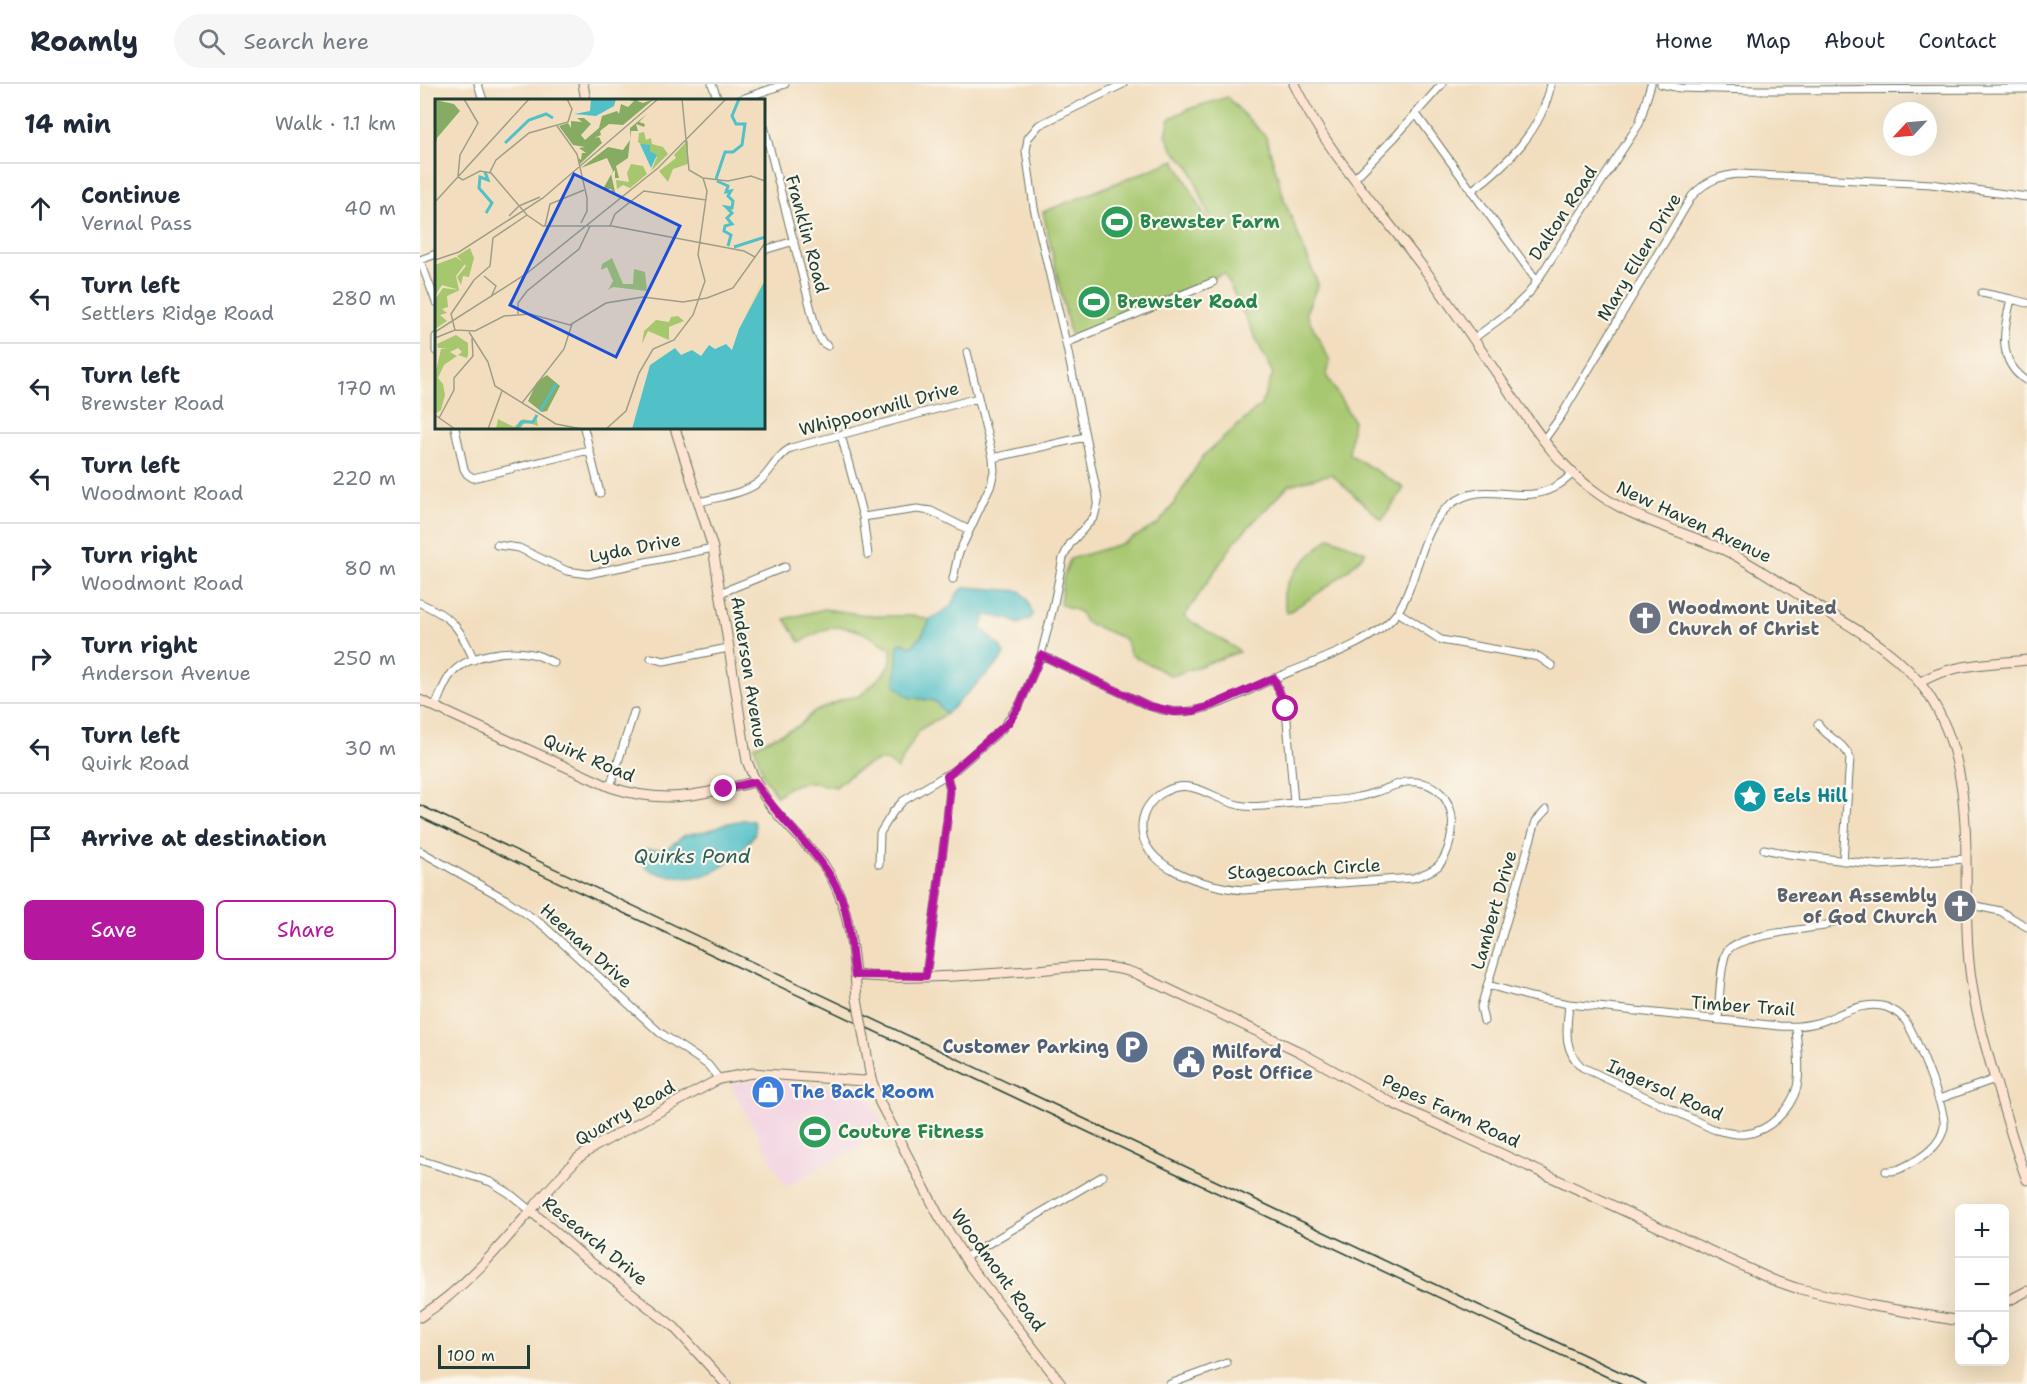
<!DOCTYPE html>
<meta charset="utf-8">
<style>
body{margin:0;font-family:"Shantell Sans",sans-serif;background:#f6f6f7;color:#1f2937}
.controls{position:absolute;right:18px;bottom:18px;display:grid;overflow:hidden;border-radius:9px;box-shadow:0 6px 24px #0002}
.controls button{width:54px;height:54px;display:grid;place-items:center;padding:0;border:0;border-bottom:2px solid #e0e1e3;background:#fff;color:#1f2937;font:30px sans-serif}
.compass{position:absolute;left:1463px;top:18px;width:54px;height:54px;border-radius:50%;background:#fff;box-shadow:0 6px 24px #0002;rotate:244deg}
.scale{position:absolute;left:18px;bottom:15px;width:92px;box-sizing:border-box;padding-left:6px;border:3px solid #1f3d34;border-top:0;font-size:16px;line-height:21px;white-space:nowrap;color:#1f3d34;-webkit-text-stroke:4px #fbf7ec;paint-order:stroke}
.stop{position:absolute;width:18px;height:18px;margin:-14px;border:4px solid #b5179e;border-radius:50%;background:#fff}
.stop.end{background:#b5179e;border-color:#fff;box-shadow:0 2px 6px #0008}
.list{margin:0;padding:0;list-style:none}
h2{display:flex;justify-content:space-between;align-items:center;height:78px;margin:0;padding:0 24px;font-size:26px}
h2 small{font-size:20px;font-weight:400;color:#747a83}
.list li{display:grid;grid-template-columns:39px 1fr auto;gap:18px;align-items:center;box-sizing:border-box;height:90px;padding:0 24px;border-top:2px solid #e0e1e3}
.list b{display:block;font-size:22px;white-space:nowrap}
.list p{margin:0;font-size:20px;white-space:nowrap;color:#747a83}
.list em{font-size:20px;font-style:normal;color:#747a83}
.actions{display:flex;gap:12px;padding:18px 24px}
.actions a{flex:1;padding:14px 0;border:2px solid #b5179e;border-radius:9px;text-align:center;font-size:21px;color:#b5179e}
.actions .main{background:#b5179e;color:#fff}
.icon{flex:none;width:33px;height:33px;fill:none;stroke:currentColor;stroke-width:2;stroke-linecap:round;stroke-linejoin:round}
.map{position:relative;flex:none;width:1607px;height:1300px;overflow:hidden}
header{display:flex;align-items:center;gap:36px;box-sizing:border-box;height:84px;padding:0 30px;background:#fff;border-bottom:2px solid #e0e1e3}
header strong{font-size:28px}
nav{display:flex;gap:33px;margin-inline-start:auto;font-size:21px}
.search{width:420px;height:54px;background:#f6f6f7;display:flex;align-items:center;gap:15px;box-sizing:border-box;padding:0 21px;border-radius:33px;color:#747a83;font-size:22px}
main{display:flex}
aside{flex:1;background:#fff}
.map>svg:first-child{display:block}
</style>
<header>
<strong>Roamly</strong>
<div class="search"><svg class="icon" aria-label="search" viewBox="0 0 24 24"><circle cx="10" cy="10" r="6"/><path d="M15 15l6 6"/></svg>Search here</div>
<nav><a>Home</a><a>Map</a><a>About</a><a>Contact</a></nav>
</header>
<main>
<aside>
<h2>14 min<small>Walk · 1.1 km</small></h2>
<ul class="list">
<li><svg class="icon" aria-label="ahead" viewBox="0 0 24 24"><path d="M12 20V5M6 11l6-6 6 6"/></svg><div><b>Continue</b><p>Vernal Pass</p></div><em>40 m</em></li>
<li><svg class="icon" aria-label="left" viewBox="0 0 24 24"><path d="M17 20v-9H6M10 6l-5 5 5 5"/></svg><div><b>Turn left</b><p>Settlers Ridge Road</p></div><em>280 m</em></li>
<li><svg class="icon" aria-label="left" viewBox="0 0 24 24"><path d="M17 20v-9H6M10 6l-5 5 5 5"/></svg><div><b>Turn left</b><p>Brewster Road</p></div><em>170 m</em></li>
<li><svg class="icon" aria-label="left" viewBox="0 0 24 24"><path d="M17 20v-9H6M10 6l-5 5 5 5"/></svg><div><b>Turn left</b><p>Woodmont Road</p></div><em>220 m</em></li>
<li><svg class="icon" aria-label="right" viewBox="0 0 24 24"><path d="M7 20v-9h11M14 6l5 5-5 5"/></svg><div><b>Turn right</b><p>Woodmont Road</p></div><em>80 m</em></li>
<li><svg class="icon" aria-label="right" viewBox="0 0 24 24"><path d="M7 20v-9h11M14 6l5 5-5 5"/></svg><div><b>Turn right</b><p>Anderson Avenue</p></div><em>250 m</em></li>
<li><svg class="icon" aria-label="left" viewBox="0 0 24 24"><path d="M17 20v-9H6M10 6l-5 5 5 5"/></svg><div><b>Turn left</b><p>Quirk Road</p></div><em>30 m</em></li>
<li><svg class="icon" aria-label="arrive" viewBox="0 0 24 24"><path d="M6 21V4h12l-3 4 3 4H6"/></svg><div><b>Arrive at destination</b></div></li>
</ul>
<div class="actions"><a class="main">Save</a><a>Share</a></div>
</aside>
<div class="map">
<svg width="1607" height="1300" viewBox="0 0 1607 1300">
<rect width="100%" height="100%" fill="#fbf7ec"/>
<filter id="ink" filterUnits="userSpaceOnUse"><feTurbulence type="fractalNoise" baseFrequency=".0167" numOctaves="2"/><feDisplacementMap in="SourceGraphic" scale="12" xChannelSelector="R" yChannelSelector="G"/><feConvolveMatrix kernelMatrix="1 2 1 2 8 2 1 2 1" color-interpolation-filters="sRGB"/></filter>
<filter id="wash" filterUnits="userSpaceOnUse"><feTurbulence type="fractalNoise" baseFrequency=".008" numOctaves="4" result="noise"/><feDisplacementMap in="SourceGraphic" scale="24" xChannelSelector="R" yChannelSelector="G"/><feGaussianBlur stdDeviation="1.35" result="paint"/><feColorMatrix in="noise" values="0 0 0 0 0 0 0 0 0 0 0 0 0 0 0 0 0 1.4 0 .05"/><feComposite in="paint" operator="in"/></filter>
<g filter="url(#wash)">
<rect width="100%" height="100%" fill="#f2debf"/>
<path fill="#f2cfe1" d="M341,996l102,9 4,4 19,38 -100,56 -55,-102 9,-3z"/>
<path fill="#a7c76f" stroke="#638252" stroke-width="1.5" d="M807,13l39,40 19,65 33,82 -12,29 24,48 -4,14 27,45 -4,34 55,34 -22,32 -51,-46 -42,11 -54,56 -51,76 53,32 2,3 -67,24 -41,-21 -6,-16 -40,-17 -5,-10 -20,-8 3,-25 7,-20 54,-16 34,-19 15,-19 30,-49 58,-51 12,-31 -49,-101 -153,65 -28,-126 132,-52 39,73v-4l-24,-62 -17,-17 -7,-15 4,-17 19,-9z
M910,453l36,15c-22,25 -51,44 -79,61 -1,-6 -4,-13 -3,-19 2,-19 32,-45 46,-57z
M404,525l49,7h42l15,4 -8,15 -11,12 -3,50 27,4 11,13 -27,16 -22,39c-3,-3 -7,-7 -12,-8 -13,-3 -40,17 -49,26 -25,-5 -39,-9 -59,9l-13,-19 -10,-31 46,-21 12,-12 31,-14 17,-3 24,-23 7,-12v-12c-19,-12 -38,-25 -61,-21 -10,2 -21,10 -30,14l-15,-23z"/>
<path fill="#52c0c7" stroke="#387e7e" stroke-width="1.5" d="M546,503l54,4 7,8 6,16 -2,3 -12,6 -10,-5 -23,-4 -5,13 18,17 5,9 -4,7 -54,53 -11,-13 -27,-4 -13,-12 3,-40 5,-3 8,5 11,-12 8,-15 21,-14 7,-14z
M323,736l10,1c6,10 0,16 -7,24 -24,27 -45,38 -81,30 -10,-3 -18,-4 -23,-13l4,-13h20l19,-14 25,-5 14,-6z"/>
</g>
<g filter="url(#ink)">
<g fill="none" stroke-linecap="round" stroke-linejoin="round">
<defs>
<path id="street" d="M58,0l5,16
M292,0l6,16
M1241,0l19,4 74,2 273,-1
M319,16l46,-16
M996,30l121,167
M344,42l53,207 6,10 5,3
M935,94l40,-41 47,-53
M1051,107c37,-27 71,-61 80,-107
M344,166l30,-9
M16,170l-16,6 16,42
M1562,209l29,6c-7,31 -15,62 16,82
M1591,215l16,4
M16,253v14
M1053,255l35,-26 21,-20 110,-169 12,-40
M646,259l147,-61
M35,344l9,41 3,5 6,4 116,-28
M164,344l16,65
M421,351l22,82 5,38
M1123,357l18,-25 131,-220c14,-15 28,-21 49,-22l190,10 96,13
M573,374l92,-21
M280,418c18,-5 44,-8 59,-20 13,-11 17,-26 32,-34l187,-50
M443,433l54,-8 14,2 38,19
M77,461l22,3 48,23 21,3 125,-26
M533,495l5,-24 33,-71 3,-13 -1,-13 -26,-106
M300,509l65,-26
M0,519c34,15 39,24 54,57
M978,528l43,28 98,17 13,9
M621,571c25,12 49,23 74,35 18,8 35,19 55,21 12,2 24,0 36,-3 23,-7 45,-19 67,-29 34,-15 102,-36 123,-65 23,-31 23,-85 54,-109 40,-32 78,13 122,-31
M231,574l13,3 64,-13
M854,594l12,31 8,94
M15,623c5,-11 9,-25 17,-34 18,-19 56,-24 80,-19 8,1 15,6 22,9
M1398,640c9,14 26,18 32,34l-7,103
M986,698c36,-3 53,27 44,59 -2,9 -5,18 -12,25 -7,6 -16,9 -25,12l-170,12c-36,-3 -111,-23 -100,-72 3,-12 12,-22 23,-27 28,-15 50,12 78,15 16,2 34,-2 50,-3 21,-2 44,-1 64,-6 17,-3 32,-11 48,-15z
M190,703l24,-75
M1344,765l24,5 92,11 86,-6
M0,767l85,48 39,27 115,106 49,33 11,14
M459,780l1,-31 13,-21 10,-11 53,-32 46,-40 18,-25 21,-49 12,-47 10,-50 7,-14 24,-27 4,-15 -1,-8 -31,-151 -32,-135 -8,-57 2,-13 11,-13 84,-41
M1547,820l33,7 27,16
M506,892l21,-155 3,-32 -3,-13
M1068,901l43,12 38,7 210,22c14,1 27,0 41,-4 20,-7 44,-22 66,-15 8,3 14,7 19,13 10,14 42,92 39,107 -3,16 -15,26 -29,34 -10,5 -17,11 -29,10
M1149,920c-2,24 -7,45 13,63l131,62c11,3 21,6 32,5 24,-2 46,-25 52,-47 4,-19 0,-41 -1,-60
M1298,936c1,-15 2,-57 9,-69 9,-15 78,-22 97,-25l11,-5
M1064,937l-3,-14 55,-186 10,-11
M1519,1015l56,-20
M0,1076l71,22 18,11 22,18
M544,1174l139,-82
M750,1300l57,-21"/>
<path id="secondary" d="M163,0l3,16
M874,0c33,70 88,128 134,190 26,36 51,73 76,110 28,41 54,83 96,111 38,26 81,36 122,54 28,13 53,31 79,47 45,28 97,53 127,98 53,80 32,178 41,268 4,42 16,83 28,124 9,31 18,63 30,94
M255,344l38,120 34,213c6,16 13,30 23,44 17,22 39,40 55,62 25,36 29,90 32,132
M1499,599c32,-20 72,-19 108,-23
M0,616l190,87c57,19 89,7 145,-5
M435,891c52,5 106,1 158,-3 39,-2 86,-13 124,2l161,77 94,52 381,177 23,8 72,17 92,16
M444,954l7,41 9,24 59,113 30,49 92,119
M111,1127l53,46 90,70 52,57
M1584,1219l23,-12
M0,1233c64,-41 106,-106 158,-159l16,-11 125,-68 33,-6 111,8 8,-2"/>
</defs>
<use href="#street" stroke="#697565" stroke-width="9"/>
<use href="#secondary" stroke="#697565" stroke-width="11"/>
<use href="#street" stroke="#fff" stroke-width="7"/>
<use href="#secondary" stroke="#fde4d1" stroke-width="9"/>
<path stroke="#1f3d34" stroke-width="1.5" d="M0,721l1226,579
M0,733l1202,567"/>
<defs>
<path id="secondary-bridge" d="M437,915l7,39"/>
</defs>
<use href="#secondary-bridge" stroke="#697565" stroke-width="11" stroke-linecap="butt"/>
<use href="#secondary-bridge" stroke="#fde4d1" stroke-width="9"/>
</g>
</g>
<g fill="none" stroke-linecap="round" stroke-linejoin="round" filter="url(#ink)">
<path stroke="#b5179e" stroke-width="8" d="M304,705l31,-7c25,41 68,70 86,115 9,24 10,53 14,78l71,1 21,-156 3,-31 -3,-13 62,-54 11,-18 21,-49 108,51 25,6 20,-1 19,-6 61,-27 12,31"/>
</g>
<defs>
<symbol id="stadium-disc" viewBox="-11 -11 22 22"><circle r="9.5" fill="#2e9e5b" stroke="#fbf7ec"/><path d="M0-5a6.5 5 0 1 0 0 10a6.5 5 0 1 0 0-10ZM-3.5-1.8h7v3.6h-7Z" fill="#fff"/></symbol>
<symbol id="church-disc" viewBox="-11 -11 22 22"><circle r="9.5" fill="#6b7280" stroke="#fbf7ec"/><path d="M-1.2-6h2.4v3.5h3.3v2.4h-3.3V6h-2.4V-.1h-3.3v-2.4h3.3Z" fill="#fff"/></symbol>
<symbol id="sight-disc" viewBox="-11 -11 22 22"><circle r="9.5" fill="#0f9aa8" stroke="#fbf7ec"/><path d="M0-6L1.8-2.2L6-1.7L2.9 1.2L3.7 5.4L0 3.3L-3.7 5.4L-2.9 1.2L-6-1.7L-1.8-2.2Z" fill="#fff"/></symbol>
<symbol id="parking-disc" viewBox="-11 -11 22 22"><circle r="9.5" fill="#5c6f8a" stroke="#fbf7ec"/><path d="M-3.5-5.5H1a3.5 3.5 0 0 1 0 7H-1V5.5H-3.5ZM-1-3.4V-.6H.8a1.4 1.4 0 0 0 0-2.8Z" fill="#fff"/></symbol>
<symbol id="civic-disc" viewBox="-11 -11 22 22"><circle r="9.5" fill="#5c6f8a" stroke="#fbf7ec"/><path d="M-.6-6.5H3V-4.5H.6V-3L4-1V1h2V6H-6V1h2V-1L-.6-3ZM-1.2 2.5V6h2.4V2.5Z" fill="#fff"/></symbol>
<symbol id="shop-disc" viewBox="-11 -11 22 22"><circle r="9.5" fill="#3f7fe0" stroke="#fbf7ec"/><path d="M-5-2.5h2.3a2.7 3.5 0 0 1 5.4 0H5L5.5 6h-11ZM-1.5-2.5h3a1.5 2.3 0 0 0-3 0Z" fill="#fff"/></symbol>
</defs>
<g fill-rule="evenodd">
<use href="#stadium-disc" x="678" y="119" width="38" height="38"/>
<use href="#stadium-disc" x="655" y="199" width="38" height="38"/>
<use href="#church-disc" x="1206" y="515" width="38" height="38"/>
<use href="#sight-disc" x="1311" y="693" width="38" height="38"/>
<use href="#church-disc" x="1521" y="803" width="38" height="38"/>
<use href="#parking-disc" x="693" y="944" width="38" height="38"/>
<use href="#civic-disc" x="750" y="959" width="38" height="38"/>
<use href="#shop-disc" x="329" y="989" width="38" height="38"/>
<use href="#stadium-disc" x="376" y="1029" width="38" height="38"/>
</g>
<g text-anchor="middle" dominant-baseline="central" stroke-width="4.5" stroke-linejoin="round" paint-order="stroke">
<g font-size="18" fill="#1f3d34" stroke="#fbf7ec">
<text transform="translate(1143 129) rotate(-57)">Dalton Road</text>
<text transform="translate(387 150) rotate(75)">Franklin Road</text>
<text transform="translate(1219 173) rotate(-59)">Mary Ellen Drive</text>
<text transform="translate(459 325) rotate(-15)">Whippoorwill Drive</text>
<text transform="translate(1274 438) rotate(25)">New Haven Avenue</text>
<text transform="translate(215 464) rotate(-11)">Lyda Drive</text>
<text transform="translate(329 588) rotate(81)">Anderson Avenue</text>
<text transform="translate(169 674) rotate(23)">Quirk Road</text>
<text transform="translate(884 785) rotate(-3)">Stagecoach Circle</text>
<text transform="translate(1074 826) rotate(-74)">Lambert Drive</text>
<text transform="translate(166 862) rotate(42)">Heenan Drive</text>
<text transform="translate(1323 922) rotate(4)">Timber Trail</text>
<text transform="translate(1245 1006) rotate(24)">Ingersol Road</text>
<text transform="translate(1031 1027) rotate(25)">Pepes Farm Road</text>
<text transform="translate(205 1029) rotate(-30)">Quarry Road</text>
<text transform="translate(175 1157) rotate(39)">Research Drive</text>
<text transform="translate(578 1186) rotate(54)">Woodmont Road</text>
</g>
<g font-size="18" font-weight="bold" fill="#27864d" stroke="#fbf7ec" text-anchor="start">
<text x="720" y="138">Brewster Farm</text>
<text x="697" y="218">Brewster Road</text>
<text x="418" y="1048">Couture Fitness</text>
</g>
<g font-size="18" font-weight="bold" fill="#5b616d" stroke="#fbf7ec" text-anchor="start">
<text x="1248" y="524">Woodmont United<tspan x="1248" dy="21">Church of Christ</tspan></text>
<text x="1517" y="812" text-anchor="end">Berean Assembly<tspan x="1517" dy="21">of God Church</tspan></text>
</g>
<g font-size="18" font-weight="bold" fill="#0d838f" stroke="#fbf7ec" text-anchor="start">
<text x="1353" y="712">Eels Hill</text>
</g>
<g font-size="18" font-weight="bold" fill="#4e5e75" stroke="#fbf7ec" text-anchor="end">
<text x="689" y="963">Customer Parking</text>
<text x="792" y="968" text-anchor="start">Milford<tspan x="792" dy="21">Post Office</tspan></text>
</g>
<g font-size="18" font-weight="bold" fill="#366cbe" stroke="#fbf7ec" text-anchor="start">
<text x="371" y="1008">The Back Room</text>
</g>
<g font-size="20" font-style="italic" fill="#2c5e59" stroke="#fbf7ec">
<text x="272" y="772">Quirks Pond</text>
</g>
</g>
<g transform="translate(15 15)">
<rect width="330" height="330" fill="#f2debf"/>
<path d="M209,33l2,8 5,-2 1,6 11,3 5,7 -17,17 6,-14 -19,-15 1,-9zM253,41v24l-15,5 -5,13 -9,-11 17,-13 -2,-3zM196,65l12,2 4,8 -17,14 -7,-3 -6,4 -1,-9 13,2 -2,-9zM35,149l4,10 -5,19 -6,-1 -2,9 -4,-8 9,-11 -9,-10zM21,158l9,7 -9,12 3,14 -17,-5 -7,11v-31zM177,159l11,26h10l1,-15 11,3 2,19 -34,-4 -5,3 5,-9 -6,-14 -6,3 1,-6zM8,189l17,2 -13,6 1,11 -6,2 5,4 -7,2 7,6 -12,8v-30zM243,217l6,5 -15,6v13l-21,-9 -6,13 2,-13 12,-11 13,2 2,-5zM21,236l12,8v12l-1,3 -9,-3 4,-3 -4,-4 -8,4 7,4 -13,9 -6,13 5,6 2,11 -4,15 -6,4v-39l6,-26 6,-1h-9l-1,-4zM101,316l2,11 -13,-4 -5,7h-24l2,-10 16,8 9,-8 9,2z" fill="#a7c76f"/>
<path d="M190,0h17l-5,2 6,2 11,-4 -31,26 -14,-1 -9,7 1,4 -7,3 5,-1 3,6 -23,22v-7l2,2 1,-7h4l-7,-5 6,-1 -12,-2 -14,-19 9,-3 3,5v-7l11,1 -5,-4h7l7,6 -10,11 4,5 14,-12 3,-12 15,-5 2,3 2,-10 7,3 6,-6zM0,1l19,4 6,7 -23,27 -2,11zM212,15l-8,8 6,2 -1,3 -8,-3 2,7h-7l-3,27 -12,8 3,12h-4v-8l-4,4 5,22 -5,-7h-8l10,-18 -6,-13 -26,10 27,-21 15,3 7,-10v-12zM112,276l13,11 -13,25 -5,1 -14,-11 9,-19z" fill="#85ac62"/>
<path d="M330,175l-10,29 -19,26 6,-7z" fill="#eeda9e"/>
<path d="M156,0h25l-2,7 -18,10 -22,-2 16,-3zM205,45l10,1v6l7,4 -6,13zM330,181v149h-133l18,-64 25,-17 6,7 11,-5 9,6 8,-11 6,4 11,-5 6,6 7,-21z" fill="#52c0c7"/>
<path fill="none" stroke="#52c0c7" stroke-width="3" d="M70,44l24,-23 17,-6 7,4M50,73l3,8 -8,-3 -1,11 13,15 -6,10M281,80l9,-27h8l9,-7 3,-21h-9l-4,-8 7,-17M282,82l11,5 -2,6 5,-1 -3,5 5,5 -1,7 -6,-1 6,6 -5,5 5,6 -7,2 -1,5 7,4 -3,11M299,148l31,-10M105,312l16,-27M82,330l4,-7h12l4,-7"/>
<path fill="none" stroke="#9e9e87" stroke-width="1.5" d="M122,27l20,28 10,44v13l-6,12M55,73l6,-12 33,-27 39,-11 4,-13 -5,-10M23,77l2,-21 18,-32 -14,-24M23,78l5,3 17,-9 11,2 36,42 16,11h69l132,25 11,6M268,79l25,3 23,-5 14,5M0,103l94,-103M74,117l10,-10 21,-9M110,127l5,-22 34,-14M175,127l5,-12 29,-23 62,9M0,161l24,-8 84,-54 115,-99M49,177l12,10 -5,11M83,215v-11l9,-12 52,-42 11,-23M20,231l-4,-16 23,-34 16,-14 3,-28 34,-23M0,233l91,-58 132,-106 68,-69M34,233l19,30 7,24 61,38 26,5M0,239l20,-8 20,1 29,-15 26,-2 40,11 36,-22 37,-6 40,5 24,-4 26,-10 32,-45M87,304l42,-54 8,-25M0,316l20,14M4,319l15,-28v-12l19,-22 -1,-18M53,330l14,-38M171,330l20,-18 13,-38 14,-24 21,-9 19,-25 12,-34 -7,-26 9,-64 -4,-13 -14,-8 -7,-71"/>
<path fill="#1d4ed8" fill-opacity="0.15" stroke="#1d4ed8" stroke-width="3" d="M139,75l106,52 -64,131 -106,-52z"/>
<rect width="330" height="330" fill="none" stroke="#1f3d34" stroke-width="3"/>
</g>
</svg>
<div class="controls">
<button>+</button>
<button>−</button>
<button><svg class="icon" aria-label="locate" viewBox="0 0 24 24"><circle cx="12" cy="12" r="6"/><path d="M12 2v4M12 18v4M2 12h4M18 12h4"/></svg></button>
</div>
<svg class="compass" viewBox="-18 -18 36 36"><path d="M0-13l5 13h-10z" fill="#e53935"/><path d="M0 13l5-13h-10z" fill="#747a83"/></svg>
<div class="scale">100 m</div>
<div class="stop" style="left:866px;top:625px"></div>
<div class="stop end" style="left:304px;top:705px"></div>
</div>
</main>
